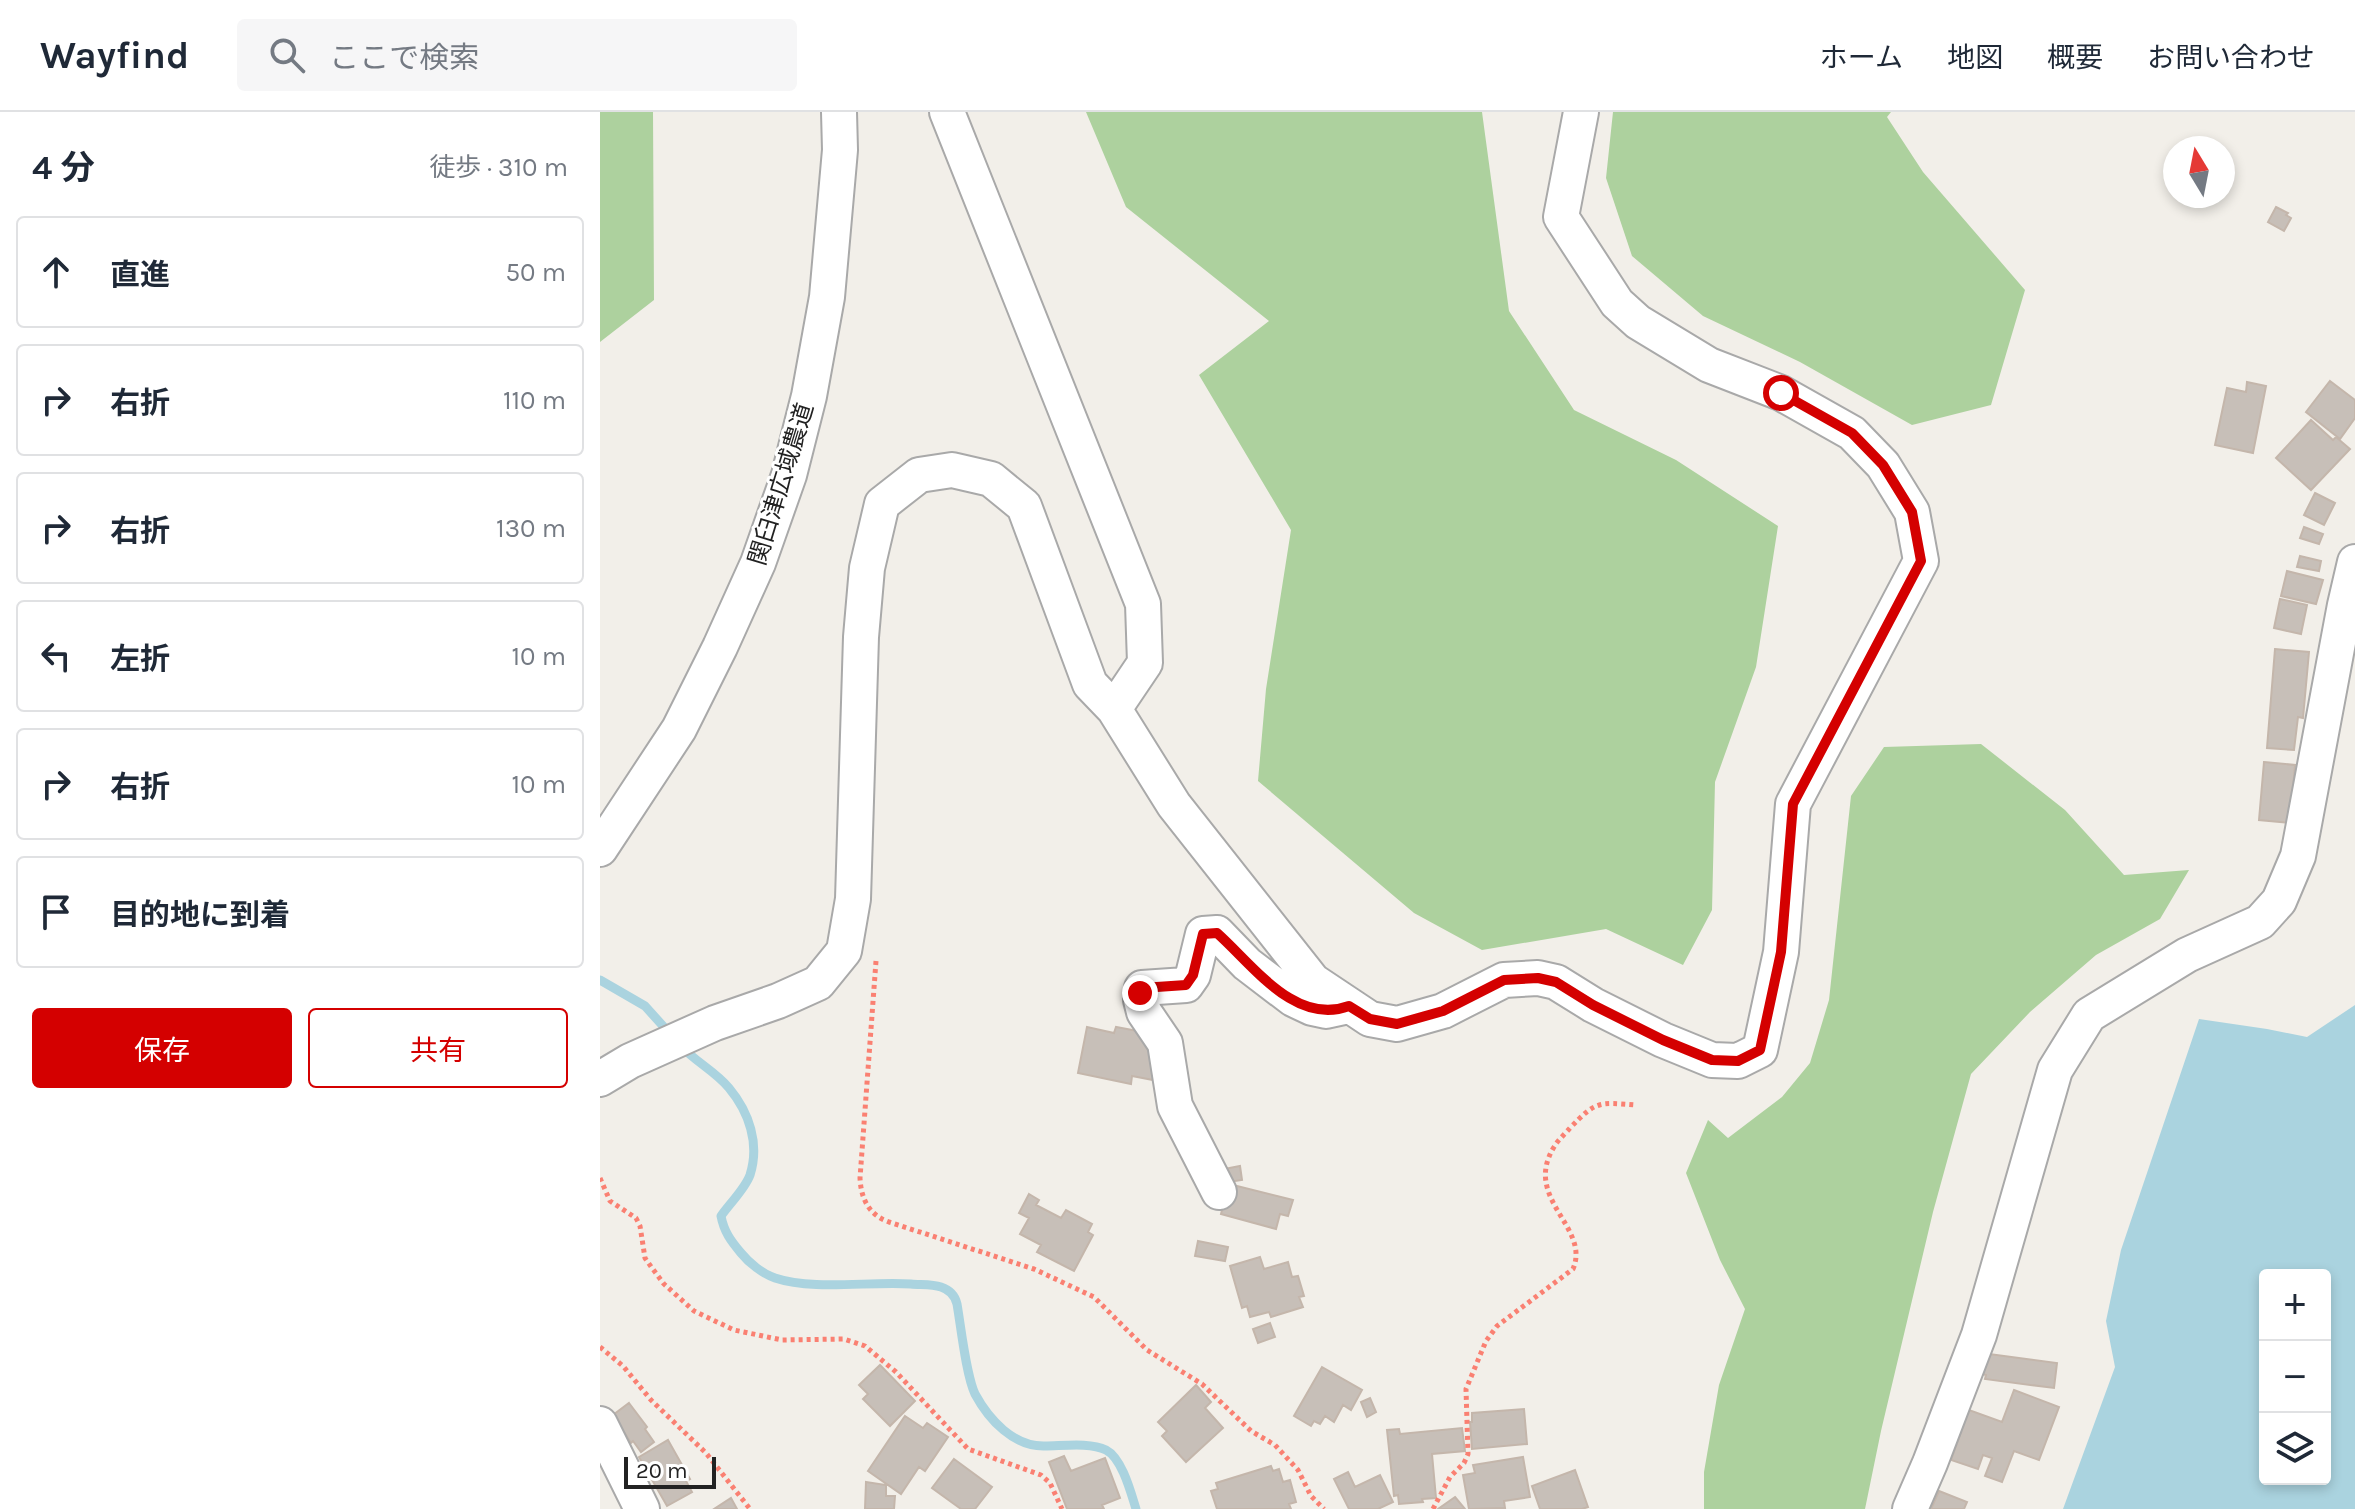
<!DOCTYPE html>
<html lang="ja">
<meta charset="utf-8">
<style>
body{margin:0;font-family:Karla,"Noto Sans JP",sans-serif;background:#f6f6f7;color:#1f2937}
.controls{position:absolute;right:24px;bottom:24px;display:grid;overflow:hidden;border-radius:8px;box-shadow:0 4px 12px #0003}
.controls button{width:72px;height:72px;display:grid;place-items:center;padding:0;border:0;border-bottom:2px solid #e0e1e3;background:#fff;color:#1f2937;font:40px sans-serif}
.compass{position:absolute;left:1563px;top:24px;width:72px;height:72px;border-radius:50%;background:#fff;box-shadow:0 4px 12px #0003;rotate:350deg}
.scale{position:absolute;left:24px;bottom:20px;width:92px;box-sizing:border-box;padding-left:8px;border:4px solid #222;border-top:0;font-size:22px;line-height:28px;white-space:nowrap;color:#222;-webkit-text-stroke:6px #fff;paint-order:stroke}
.stop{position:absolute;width:24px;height:24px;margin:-18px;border:6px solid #d40000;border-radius:50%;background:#fff}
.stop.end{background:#d40000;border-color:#fff;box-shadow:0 2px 8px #0008}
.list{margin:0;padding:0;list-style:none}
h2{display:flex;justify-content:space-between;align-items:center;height:104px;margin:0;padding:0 32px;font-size:34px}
h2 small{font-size:26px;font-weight:400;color:#747a83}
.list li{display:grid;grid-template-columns:52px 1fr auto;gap:24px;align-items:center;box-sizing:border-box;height:112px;margin:0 16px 16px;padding:0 16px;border:2px solid #e0e1e3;border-radius:8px}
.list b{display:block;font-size:30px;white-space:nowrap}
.list em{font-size:26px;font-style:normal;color:#747a83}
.actions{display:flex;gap:16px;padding:24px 32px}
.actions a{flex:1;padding:18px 0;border:2px solid #d40000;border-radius:8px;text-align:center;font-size:28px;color:#d40000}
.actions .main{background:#d40000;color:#fff}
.icon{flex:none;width:44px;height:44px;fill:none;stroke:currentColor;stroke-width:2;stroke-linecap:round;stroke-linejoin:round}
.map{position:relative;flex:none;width:1755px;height:1397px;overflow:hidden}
header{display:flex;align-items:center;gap:48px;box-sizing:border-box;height:112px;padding:0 40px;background:#fff;border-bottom:2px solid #e0e1e3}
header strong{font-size:38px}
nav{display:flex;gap:44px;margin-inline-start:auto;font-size:28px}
.search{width:560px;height:72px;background:#f6f6f7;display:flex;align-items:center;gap:20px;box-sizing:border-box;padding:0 28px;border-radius:8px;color:#747a83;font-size:30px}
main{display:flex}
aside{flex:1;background:#fff}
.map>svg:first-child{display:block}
</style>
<header>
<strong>Wayfind</strong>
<div class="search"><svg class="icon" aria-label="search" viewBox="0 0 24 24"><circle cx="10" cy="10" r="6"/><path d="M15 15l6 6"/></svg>ここで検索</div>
<nav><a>ホーム</a><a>地図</a><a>概要</a><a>お問い合わせ</a></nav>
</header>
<main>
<aside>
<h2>4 分<small>徒歩 · 310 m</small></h2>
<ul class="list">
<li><svg class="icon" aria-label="ahead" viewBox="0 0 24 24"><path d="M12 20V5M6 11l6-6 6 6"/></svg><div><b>直進</b></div><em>50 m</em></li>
<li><svg class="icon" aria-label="right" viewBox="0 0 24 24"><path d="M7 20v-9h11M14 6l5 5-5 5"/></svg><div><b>右折</b></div><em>110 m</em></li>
<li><svg class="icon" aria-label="right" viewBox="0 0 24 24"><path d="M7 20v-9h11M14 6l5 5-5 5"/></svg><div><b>右折</b></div><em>130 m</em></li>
<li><svg class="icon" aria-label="left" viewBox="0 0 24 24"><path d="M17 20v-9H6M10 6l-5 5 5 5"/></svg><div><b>左折</b></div><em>10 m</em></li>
<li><svg class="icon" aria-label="right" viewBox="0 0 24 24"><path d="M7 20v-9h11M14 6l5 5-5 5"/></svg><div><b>右折</b></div><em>10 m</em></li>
<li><svg class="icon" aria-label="arrive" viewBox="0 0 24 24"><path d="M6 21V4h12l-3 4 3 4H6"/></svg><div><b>目的地に到着</b></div></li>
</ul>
<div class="actions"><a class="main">保存</a><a>共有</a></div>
</aside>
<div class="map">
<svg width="1755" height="1397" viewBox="0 0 1755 1397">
<rect width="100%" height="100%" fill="#f2efe9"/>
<path fill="#add19e" d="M0,0h53l1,188 -54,42z
M486,0h396l27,199 65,99 102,50 102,66 -22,141 -41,115 -3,128 -29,55 -77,-36 -124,21 -68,-37 -156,-132 8,-92 25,-159 -92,-155 70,-54 -143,-114z
M1013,0h278l-4,5 36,55 102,118 -34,115 -79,20 -112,-63 -97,-46 -71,-60 -26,-78z
M1381,632l84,66 59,65 65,-5 -29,49 -64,36 -66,57 -59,62 -38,138 -52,219 -16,78h-161v-37l15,-87 26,-76 -25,-49 -34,-87 22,-53 20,18 54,-41 28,-34 19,-63 22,-204 33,-49z"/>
<path fill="#aad3df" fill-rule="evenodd" d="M1755,893v504h-292l52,-142 -9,-46 15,-71 78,-231 68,10 40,8zM1665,1163h60v204h-60z"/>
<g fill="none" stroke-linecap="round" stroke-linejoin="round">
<path stroke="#aad3df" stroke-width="9" d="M0,868l45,26 27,30
M82,935c14,15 34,25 47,41 20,24 31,56 21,87 -5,14 -20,28 -29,41 3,16 10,25 20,37 8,10 22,21 34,25 39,13 94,3 136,6 9,1 21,0 30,3 9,3 14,8 16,17 4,23 9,71 18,90 14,26 39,53 70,52 17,0 45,-4 61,4 16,8 25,43 30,59"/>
</g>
<path fill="#c7bfb8" stroke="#c4b6ab" stroke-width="2" d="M1676,95l12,6 -2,2 5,3 -7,13 -16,-9z
M1730,269l25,19v18l-15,21 -34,-27z
M1647,270l19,4 -13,67 -38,-8 12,-57 19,4z
M1711,308l22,20 3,-3 14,12 -39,41 -35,-32z
M1715,381l20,10 -11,22 -20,-10z
M1704,415l19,7 -4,10 -19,-6z
M1700,444l21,5 -2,10 -22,-4z
M1687,459l36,9 -7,24 -35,-8z
M1680,487l27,6 -6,29 -27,-6z
M1675,537l34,3 -6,66 -5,-1 -4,33 -27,-2z
M1664,650l31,3 -5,58 -31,-3z
M487,915l27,6 2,-6 27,5 -2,7 20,4 -8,37 -21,-4 -1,8 -53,-11z
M640,1054l2,14 -21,3 -2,-13z
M629,1072l64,16 -5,16 -8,-2 -4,15 -55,-15z
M429,1082l10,6 -3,5 25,13 5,-8 26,14 -4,8 5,3 -19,36 -37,-19 4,-7 -21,-11 9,-16 -10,-5z
M598,1129l30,6 -3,14 -30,-5z
M660,1145l4,12 24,-7 4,15 6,-1 6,20 -5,1 4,10 -32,10 -2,-5 -19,5 -3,-11 -5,2 -12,-42z
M670,1211l5,14 -17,6 -5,-14z
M1389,1242l68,9 -3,25 -69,-9 1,-4 -5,-1 3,-17 5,1z
M280,1253l35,36 -25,25 -27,-27 5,-5 -9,-9z
M722,1255l40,23 -11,20 -8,-5 -9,17 -9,-6 -5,8 -6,-3 -3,5 -17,-10z
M596,1273l15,17 -6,6 18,20 -37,34 -24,-26 5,-5 -9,-9z
M1414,1278l45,17 -20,53 -25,-9 -12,31 -17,-6 7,-18 -9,-3 -5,14 -27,-9 18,-50 33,12z
M770,1286l6,14 -9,5 -6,-15z
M29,1291l18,24 -2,2 9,13 -13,10 -8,-11 -2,2 -18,-28z
M924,1297l3,35 -55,5 -2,-27h2v-9z
M305,1304l18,12 4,-5 21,14 -23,34 -6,-4 -18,27 -33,-23z
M862,1316l3,23 -33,3 4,44 -14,1 1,3 -24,2 -1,-9 -4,1 -7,-66 12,-1 1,5z
M68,1328l22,39 -4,2 6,11 -25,14 -28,-49z
M464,1344l7,15 34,-13 15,40 -18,7 2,4h-37l-18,-47z
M923,1345l7,40 -26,4 1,7 -36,1 -6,-34 12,-2 -2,-8z
M354,1347l38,28 -17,22h-14l-29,-21z
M671,1354l2,5 6,-2 4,13 7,-2 6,22 -7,2 2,5h-74l-6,-18 7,-2 -2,-6z
M975,1358l13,37 -6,2h-42l-8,-23z
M748,1360l7,15 25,-12 13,27 -15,7h-29l-15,-30z
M266,1370l20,3v11h9l-1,13h-29z
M1339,1379l28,11 -3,7h-33z
M855,1385l10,12h-27z
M131,1386l6,11h-23z"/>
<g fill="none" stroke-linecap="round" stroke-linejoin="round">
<defs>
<path id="minor" d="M347,0l196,492 2,59 -31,46
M0,737l79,-120 41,-82 38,-84 31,-88 20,-79 18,-99 13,-147 -1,-38
M0,967l30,-18 85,-38 63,-22 40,-18 26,-32 9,-52 8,-262 6,-69 15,-64 37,-29 33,-5 39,9 33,27 66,178 24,25 60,96 139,176 57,38 27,5 46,-13 61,-31 34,-2 18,4 37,23 70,35 49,20 26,1 22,-11 21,-98 12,-148 128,-243 -9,-49 -29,-47 -31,-32 -71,-40 -72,-28 -71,-43 -21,-19 -56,-86 20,-105
M619,1080l-44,-86 -10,-63 -21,-31 -3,-12 1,-12 44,-3 7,-10 10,-41 14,-1 30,31 46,35 19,9 14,3 23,-5
M0,1312l42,85
M1310,1397l20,-46 49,-128 76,-265 34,-55 98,-60 73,-33 19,-21 19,-45 47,-251 10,-43"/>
</defs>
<use href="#minor" stroke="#a9a9a9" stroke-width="38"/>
<path stroke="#fa8072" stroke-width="5" stroke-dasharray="4 4" stroke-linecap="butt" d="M276,849l-16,217c1,21 9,37 29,44l145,47 60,28 53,53 55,34 49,47 24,14 23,25 13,26 13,13
M0,1066l10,23 26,17 4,8 5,32 7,10 12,16 30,27 40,19 48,10 62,-1 21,7 31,26 72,77 73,26 9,8 12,26
M0,1235l23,19 28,34 55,53 44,56
M833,1397l17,-32 14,-14 4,-9 -2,-65 20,-48 11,-15 76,-57c18,-42 -51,-70 -19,-122 4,-7 11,-13 16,-19 26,-27 28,-26 65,-23"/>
<use href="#minor" stroke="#fff" stroke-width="34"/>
</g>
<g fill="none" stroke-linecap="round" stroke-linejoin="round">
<path stroke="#d40000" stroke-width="10" d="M540,881l2,-5 44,-3 7,-10 10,-41 14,-1c36,32 78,93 132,73l21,13 27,5 46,-13 61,-31 34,-2 18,4 37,23 70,35 49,20 26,1 22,-11 21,-98 12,-148 128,-243 -9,-49 -29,-47 -31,-32 -71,-40"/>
</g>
<g text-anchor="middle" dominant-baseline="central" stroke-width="6" stroke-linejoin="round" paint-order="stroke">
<g font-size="24" fill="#222" stroke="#fff">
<text transform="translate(181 372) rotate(-73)">関臼津広域農道</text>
</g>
</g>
</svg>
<div class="controls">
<button>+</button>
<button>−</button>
<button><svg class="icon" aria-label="layers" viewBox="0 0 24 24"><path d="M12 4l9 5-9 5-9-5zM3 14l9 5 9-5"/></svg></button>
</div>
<svg class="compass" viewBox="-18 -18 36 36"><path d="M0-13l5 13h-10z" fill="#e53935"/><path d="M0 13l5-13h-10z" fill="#747a83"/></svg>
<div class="scale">20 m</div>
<div class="stop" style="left:1181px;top:281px"></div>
<div class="stop end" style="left:540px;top:881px"></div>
</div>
</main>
